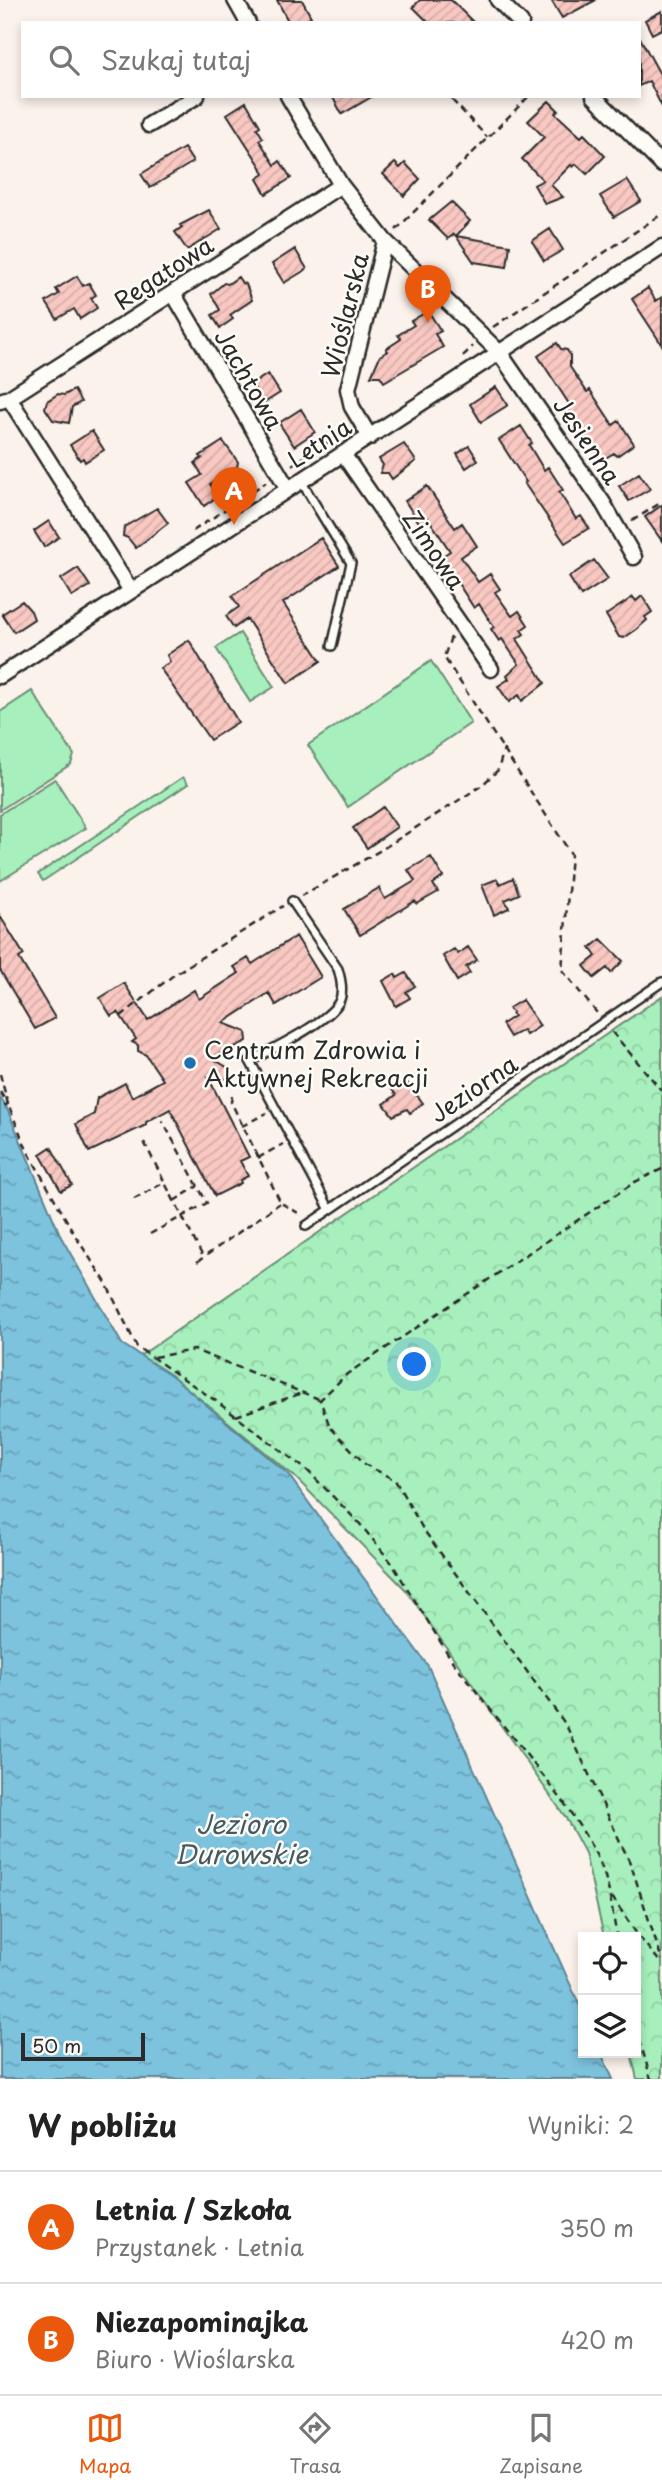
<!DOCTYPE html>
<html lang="pl">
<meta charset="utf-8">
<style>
body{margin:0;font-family:"Playpen Sans",sans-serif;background:#f2f2f2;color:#222}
.controls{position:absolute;right:21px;bottom:21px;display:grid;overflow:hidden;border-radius:0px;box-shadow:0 4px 10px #0003}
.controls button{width:63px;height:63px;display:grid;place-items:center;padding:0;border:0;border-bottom:2px solid #e0e0e0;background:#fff;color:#222;font:35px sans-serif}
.scale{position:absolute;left:21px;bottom:18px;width:124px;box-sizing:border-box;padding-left:7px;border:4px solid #2b2b2b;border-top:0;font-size:19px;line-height:24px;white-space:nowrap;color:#2b2b2b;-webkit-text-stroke:5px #fdfcf7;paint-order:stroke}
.you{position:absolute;left:415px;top:1365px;width:24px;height:24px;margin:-18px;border:5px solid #fff;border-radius:50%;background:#1a73e8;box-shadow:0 0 0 10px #1a73e833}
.badge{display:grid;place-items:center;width:46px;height:46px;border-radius:50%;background:#ea580c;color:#fff;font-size:23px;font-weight:700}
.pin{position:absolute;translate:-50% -58px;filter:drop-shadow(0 2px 4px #0008)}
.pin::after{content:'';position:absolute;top:37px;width:24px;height:21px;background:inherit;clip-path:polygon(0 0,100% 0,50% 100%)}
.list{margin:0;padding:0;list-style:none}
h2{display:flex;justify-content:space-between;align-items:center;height:91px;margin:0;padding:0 28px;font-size:30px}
h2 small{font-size:23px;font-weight:400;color:#767676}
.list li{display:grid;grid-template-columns:46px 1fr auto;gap:21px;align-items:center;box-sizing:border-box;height:112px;padding:0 28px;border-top:2px solid #e0e0e0}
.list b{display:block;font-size:26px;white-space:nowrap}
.list p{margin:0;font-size:23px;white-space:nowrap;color:#767676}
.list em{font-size:23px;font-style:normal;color:#767676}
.icon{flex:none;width:38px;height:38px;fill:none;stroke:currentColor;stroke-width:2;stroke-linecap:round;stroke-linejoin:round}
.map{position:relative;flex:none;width:662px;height:2079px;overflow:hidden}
.search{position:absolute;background:#fff;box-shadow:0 4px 10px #0003;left:21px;right:21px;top:21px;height:77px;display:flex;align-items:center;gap:18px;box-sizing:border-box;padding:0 24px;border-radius:0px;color:#767676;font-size:26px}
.sheet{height:315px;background:#fff}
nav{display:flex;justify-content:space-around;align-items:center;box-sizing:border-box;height:98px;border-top:2px solid #e0e0e0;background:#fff;font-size:19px;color:#767676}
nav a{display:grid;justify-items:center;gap:4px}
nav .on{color:#ea580c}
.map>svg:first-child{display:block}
</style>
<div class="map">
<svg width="662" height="2079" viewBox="0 0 662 2079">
<defs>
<pattern id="forest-crowns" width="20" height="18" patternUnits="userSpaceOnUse" patternTransform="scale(1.75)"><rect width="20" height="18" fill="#a7f0bd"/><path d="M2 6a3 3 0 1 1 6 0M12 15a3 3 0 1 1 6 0" fill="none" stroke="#90cea3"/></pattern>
<pattern id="water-ripples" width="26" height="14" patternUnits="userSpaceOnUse" patternTransform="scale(1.75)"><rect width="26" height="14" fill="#7dc3de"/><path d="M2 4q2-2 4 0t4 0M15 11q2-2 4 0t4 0" fill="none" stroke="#679fb4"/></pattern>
<pattern id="building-hatch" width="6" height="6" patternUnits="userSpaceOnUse" patternTransform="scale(1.75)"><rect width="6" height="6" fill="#f9c8c2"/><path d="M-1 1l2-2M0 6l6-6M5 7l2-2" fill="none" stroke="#d6aca7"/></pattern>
</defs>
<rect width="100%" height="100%" fill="#fcf2ec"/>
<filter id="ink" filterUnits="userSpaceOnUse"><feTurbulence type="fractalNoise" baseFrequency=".0143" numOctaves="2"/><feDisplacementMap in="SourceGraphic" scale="14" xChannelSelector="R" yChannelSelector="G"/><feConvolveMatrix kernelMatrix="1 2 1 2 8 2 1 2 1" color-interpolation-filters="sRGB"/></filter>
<g filter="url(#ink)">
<path fill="url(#forest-crowns)" stroke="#698e74" stroke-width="2" d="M662,996v1083h-25l-6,-26h5v-116h-32l-19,-84 -19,-35 -160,-228 -112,-114 -122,-100 -32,-20z"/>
<path fill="#a7f0bd" stroke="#698e74" stroke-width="2" d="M240,633l34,54 -24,15 -34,-54z
M431,661l40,62 -123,84 -40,-62z
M32,691l42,64 -3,9 -71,46v-98z
M183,777l5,7 -145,97 -5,-7z
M55,779l31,49 -86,53v-67z"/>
<path fill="url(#water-ripples)" stroke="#5c8696" stroke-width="2" d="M0,1098l6,8 55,131 61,107 49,31 116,98 141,193 155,347v40h18l12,26h-613z"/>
<path fill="url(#building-hatch)" stroke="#2b2b2b" stroke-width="2" d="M277,0h25l9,17 -10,6h-12z
M420,0h31l23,23h-45l-16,-16z
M551,0h45l-34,18z
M662,11v18l-10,5 -7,-14z
M639,36l23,42v29l-13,-26 -10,5z
M332,96h41l-31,18z
M549,101l9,9 -3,3 26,24 3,-3 21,22 -18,18 -11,-10 -3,3 -2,-2 -20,20 12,12 -18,7 -11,-19 9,-5 -21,-21 22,-22 -16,-16z
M246,102l14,24 -3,2 6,10 -4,2 16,25 5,-4 11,17 -25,16 -9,-15 7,-5 -3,-7 -34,-53z
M184,148l9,14 -43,26 -9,-14z
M395,163l5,5 5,-5 15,16 -16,17 -21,-22z
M627,180l14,21 -27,16 -14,-21z
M451,202l19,19 -14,15 -2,-2 -6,5 -19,-19z
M209,210l12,19 -34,21 -12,-18 7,-5 -2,-2z
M550,229l13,21 -19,11 -12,-20z
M456,236l54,9 -3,22 -33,-5z
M295,249l12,20 -23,14 -12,-19z
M77,276l6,10 6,-3 7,12 -5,3 6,10 -17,11 -6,-10 -17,10 -11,-17 13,-8 -3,-5z
M238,277l4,6 4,1 6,16 -22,15 3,4 -13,9 -8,-13 8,-5 -9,-16 13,-11 4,1z
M648,288l8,13 6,-4v48l-30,-46z
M428,311l13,20 -6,3 8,13 -59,35 -4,-6h-9l9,-20 8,-5 -2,-2 15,-10 -3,-4 16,-10 -3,-4z
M557,343l4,6 6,1 3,5v12l17,25 3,-2 23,35 6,-4 15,23 -17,12 -3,-3 -12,7 -34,-51 3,-2 -33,-51z
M268,374l12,19 -16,10 -12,-19z
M496,387l12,18 -27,17 -11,-18z
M74,390l7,12 -9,5 -3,16 -16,-3 -8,-12 2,-7 11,-7 6,1z
M301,409l14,23 -21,14 -15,-23z
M521,426l11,17 -3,2 15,25 4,-3 15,23 -4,2 17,27 5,-3 8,12 -24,15 -41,-60 2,-1 -27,-42z
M92,431l12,19 -19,12 -2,-4 -3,2 -10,-15z
M223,441l15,21 -1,5 -27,17 8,12 -14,10 -15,-23 13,-8 -7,-12 7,-5 -2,-2z
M404,444l12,17 -24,18 -4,-6h-8l3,-8 -4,-6z
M469,446l9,14 -12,8 -9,-14z
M639,473l11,16 -21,12 -10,-15z
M427,486l28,42 7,-5 15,23 -16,11 17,25 12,-8 10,15 -5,3 17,24 7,-5 9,14 -7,5 3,4 -7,5 28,44 -23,18 -3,-6 -10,7 -11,-16 11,-7 -2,-4 12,-11 -17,-25 -3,2 -8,-12 3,-2 -15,-23 -5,4 -33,-51 9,-6 -22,-33 -8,6 -15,-23z
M662,505v36l-17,-24z
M157,508l11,15 -32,25 -8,-10 -5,-2 1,-9z
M49,521l10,16 -15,10 -10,-16z
M321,538l18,28 -56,37 38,58 -33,22 -41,-64 -13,9 -8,-12 13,-9 -7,-11z
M594,560l14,19 -27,17 -12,-19z
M78,568l12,18 -18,11 -11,-18z
M642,596l10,16 -7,5 2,3 -10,9 -13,9 -5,-1 -13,-22 27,-18 3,4z
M22,601l9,10 3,8 -20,13 -12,-18z
M189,640l49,82 -28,18 -50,-72 10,-6 -3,-7z
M383,807l14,20 -30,21 -14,-20z
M431,857l12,20 -10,7 5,8 -21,12 -2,-3 -55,34 -16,-26 35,-21 6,11 30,-18 -7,-11z
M513,878l6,16 -14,6 4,8 -15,7 -12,-30 15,-6 3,5z
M0,916l24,39 -5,3 36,60 -20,11 -35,-59z
M296,936l25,41 -45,28 -7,-12 -46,30 23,9 1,9 -35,17 18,11 -3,10 -19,-2 41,80 -9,4 8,15 -8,4 1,3 -26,13 -45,-87 -24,13v3l-57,27 -13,-28 18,-10 3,-16 28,-15 7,14 31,-17 -17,-25 -8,-4v-6l-6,-3 4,-3 -18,-27 -7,4 -11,-18 24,-15 24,37 46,-30 5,9 40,-26 -5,-6 14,-9 4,6z
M601,939l22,22 -12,12 -4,-5 -13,10 -10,-12 12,-10 -6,-8z
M468,947l9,13 -11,7 4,6 -13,8 -14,-25 11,-7 4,5z
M406,973l9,13 -9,6 4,6 -14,8 -13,-25 12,-7 2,4z
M522,1000l18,26 -14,9 -3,-5 -13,7 -8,-13 12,-8 -5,-8z
M404,1079l19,24 -13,10 -3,-4 -14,7 -9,-12 12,-9 -5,-7z
M51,1147l21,38 -11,6 -21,-37z"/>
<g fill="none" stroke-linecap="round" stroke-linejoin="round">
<defs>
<path id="service" d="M301,481l50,82 -19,83
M292,901l46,68c3,10 6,23 1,33 -12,21 -67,47 -89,59l79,147
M306,1226l356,-244"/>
<path id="minor" d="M235,0l13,23
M498,0l23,23
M288,96l53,89 44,56 114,111 104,151 31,54
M594,96l68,69
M149,125l48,-29
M173,293l115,196
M9,398l122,193
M0,401l9,-3 332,-213
M370,437l-18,-30 -4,-18 37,-148
M343,454l148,215
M0,676l662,-429"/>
</defs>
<use href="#service" stroke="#2b2b2b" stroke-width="12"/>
<use href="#minor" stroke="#2b2b2b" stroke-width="19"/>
<path stroke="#2b2b2b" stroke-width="2.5" stroke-dasharray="7 5" stroke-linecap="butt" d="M452,100l35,37
M396,230l133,-134
M493,327l169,-113
M463,356l10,-10
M292,465l57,-36
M632,521l30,-19
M193,531l73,-49
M451,637l-7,20 127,197 -9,116 35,43
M301,896l80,-46 100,-64 17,-16 6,-21
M121,1016l54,-42 108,-68
M612,1032l50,59
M0,1074l8,30 19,46 49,87 29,44 32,66 79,54 92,70 52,53 31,38 62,100 110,139c13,20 27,40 37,62 10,23 12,49 17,74
M0,1092l8,12 -8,4
M232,1096l-1,6 50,101 19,11
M242,1126l25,-13
M144,1142l59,115
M258,1158l25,-14
M662,1169l-27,13 -288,192 -27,26 10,27 36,38 29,15 28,49 143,196 65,140 31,95
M134,1199l31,-17
M174,1201l24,-15
M150,1234l57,-31 -45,-83
M197,1262l83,-59
M154,1357l40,-7 125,49
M236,1416l66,-23
M612,1897l27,40 23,27
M636,2028l15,51"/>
<use href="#service" stroke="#fdfcf7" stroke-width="7"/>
<use href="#minor" stroke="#fdfcf7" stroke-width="14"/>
</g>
</g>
<circle fill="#1f6fb2" stroke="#fdfcf7" stroke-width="2.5" cx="190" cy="1063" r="7"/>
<g text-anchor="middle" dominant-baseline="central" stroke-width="5" stroke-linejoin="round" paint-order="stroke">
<g font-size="24" fill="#2b2b2b" stroke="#fdfcf7">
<text transform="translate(163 272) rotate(-33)">Regatowa</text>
<text transform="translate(344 315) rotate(-76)">Wioślarska</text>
<text transform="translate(250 379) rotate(60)">Jachtowa</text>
<text transform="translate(588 440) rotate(56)">Jesienna</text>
<text transform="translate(319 442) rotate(-33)">Letnia</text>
<text transform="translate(435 549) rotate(56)">Zimowa</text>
<text transform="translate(473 1088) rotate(-34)">Jeziorna</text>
</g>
<g font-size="24" fill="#2b2b2b" stroke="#fdfcf7" text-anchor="start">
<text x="204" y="1049">Centrum Zdrowia i<tspan x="204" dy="28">Aktywnej Rekreacji</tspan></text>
</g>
<g font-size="26" font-style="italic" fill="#445961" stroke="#fdfcf7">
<text x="241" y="1823">Jezioro<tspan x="241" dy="30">Durowskie</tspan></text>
</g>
</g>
</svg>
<div class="controls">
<button><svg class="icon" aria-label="locate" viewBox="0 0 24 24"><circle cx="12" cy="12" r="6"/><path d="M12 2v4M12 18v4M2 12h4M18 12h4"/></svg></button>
<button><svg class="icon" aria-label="layers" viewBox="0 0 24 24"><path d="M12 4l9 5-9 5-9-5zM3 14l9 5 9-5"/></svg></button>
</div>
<div class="scale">50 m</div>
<div class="you"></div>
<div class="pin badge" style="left:234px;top:525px">A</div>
<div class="pin badge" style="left:428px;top:323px">B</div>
<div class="search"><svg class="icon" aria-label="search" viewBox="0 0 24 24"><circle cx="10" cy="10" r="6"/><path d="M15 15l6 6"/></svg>Szukaj tutaj</div>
</div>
<section class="sheet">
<h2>W pobliżu<small>Wyniki: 2</small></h2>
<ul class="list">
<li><span class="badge">A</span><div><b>Letnia / Szkoła</b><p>Przystanek · Letnia</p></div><em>350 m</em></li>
<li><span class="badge">B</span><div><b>Niezapominajka</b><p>Biuro · Wioślarska</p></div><em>420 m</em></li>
</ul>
</section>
<nav>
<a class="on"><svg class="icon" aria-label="map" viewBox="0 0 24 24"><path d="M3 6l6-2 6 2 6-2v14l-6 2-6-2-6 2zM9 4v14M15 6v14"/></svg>Mapa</a>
<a><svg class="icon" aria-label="directions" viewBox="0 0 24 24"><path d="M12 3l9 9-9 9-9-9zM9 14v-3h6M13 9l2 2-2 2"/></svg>Trasa</a>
<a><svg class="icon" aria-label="saved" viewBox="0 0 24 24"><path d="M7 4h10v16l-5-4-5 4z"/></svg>Zapisane</a>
</nav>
